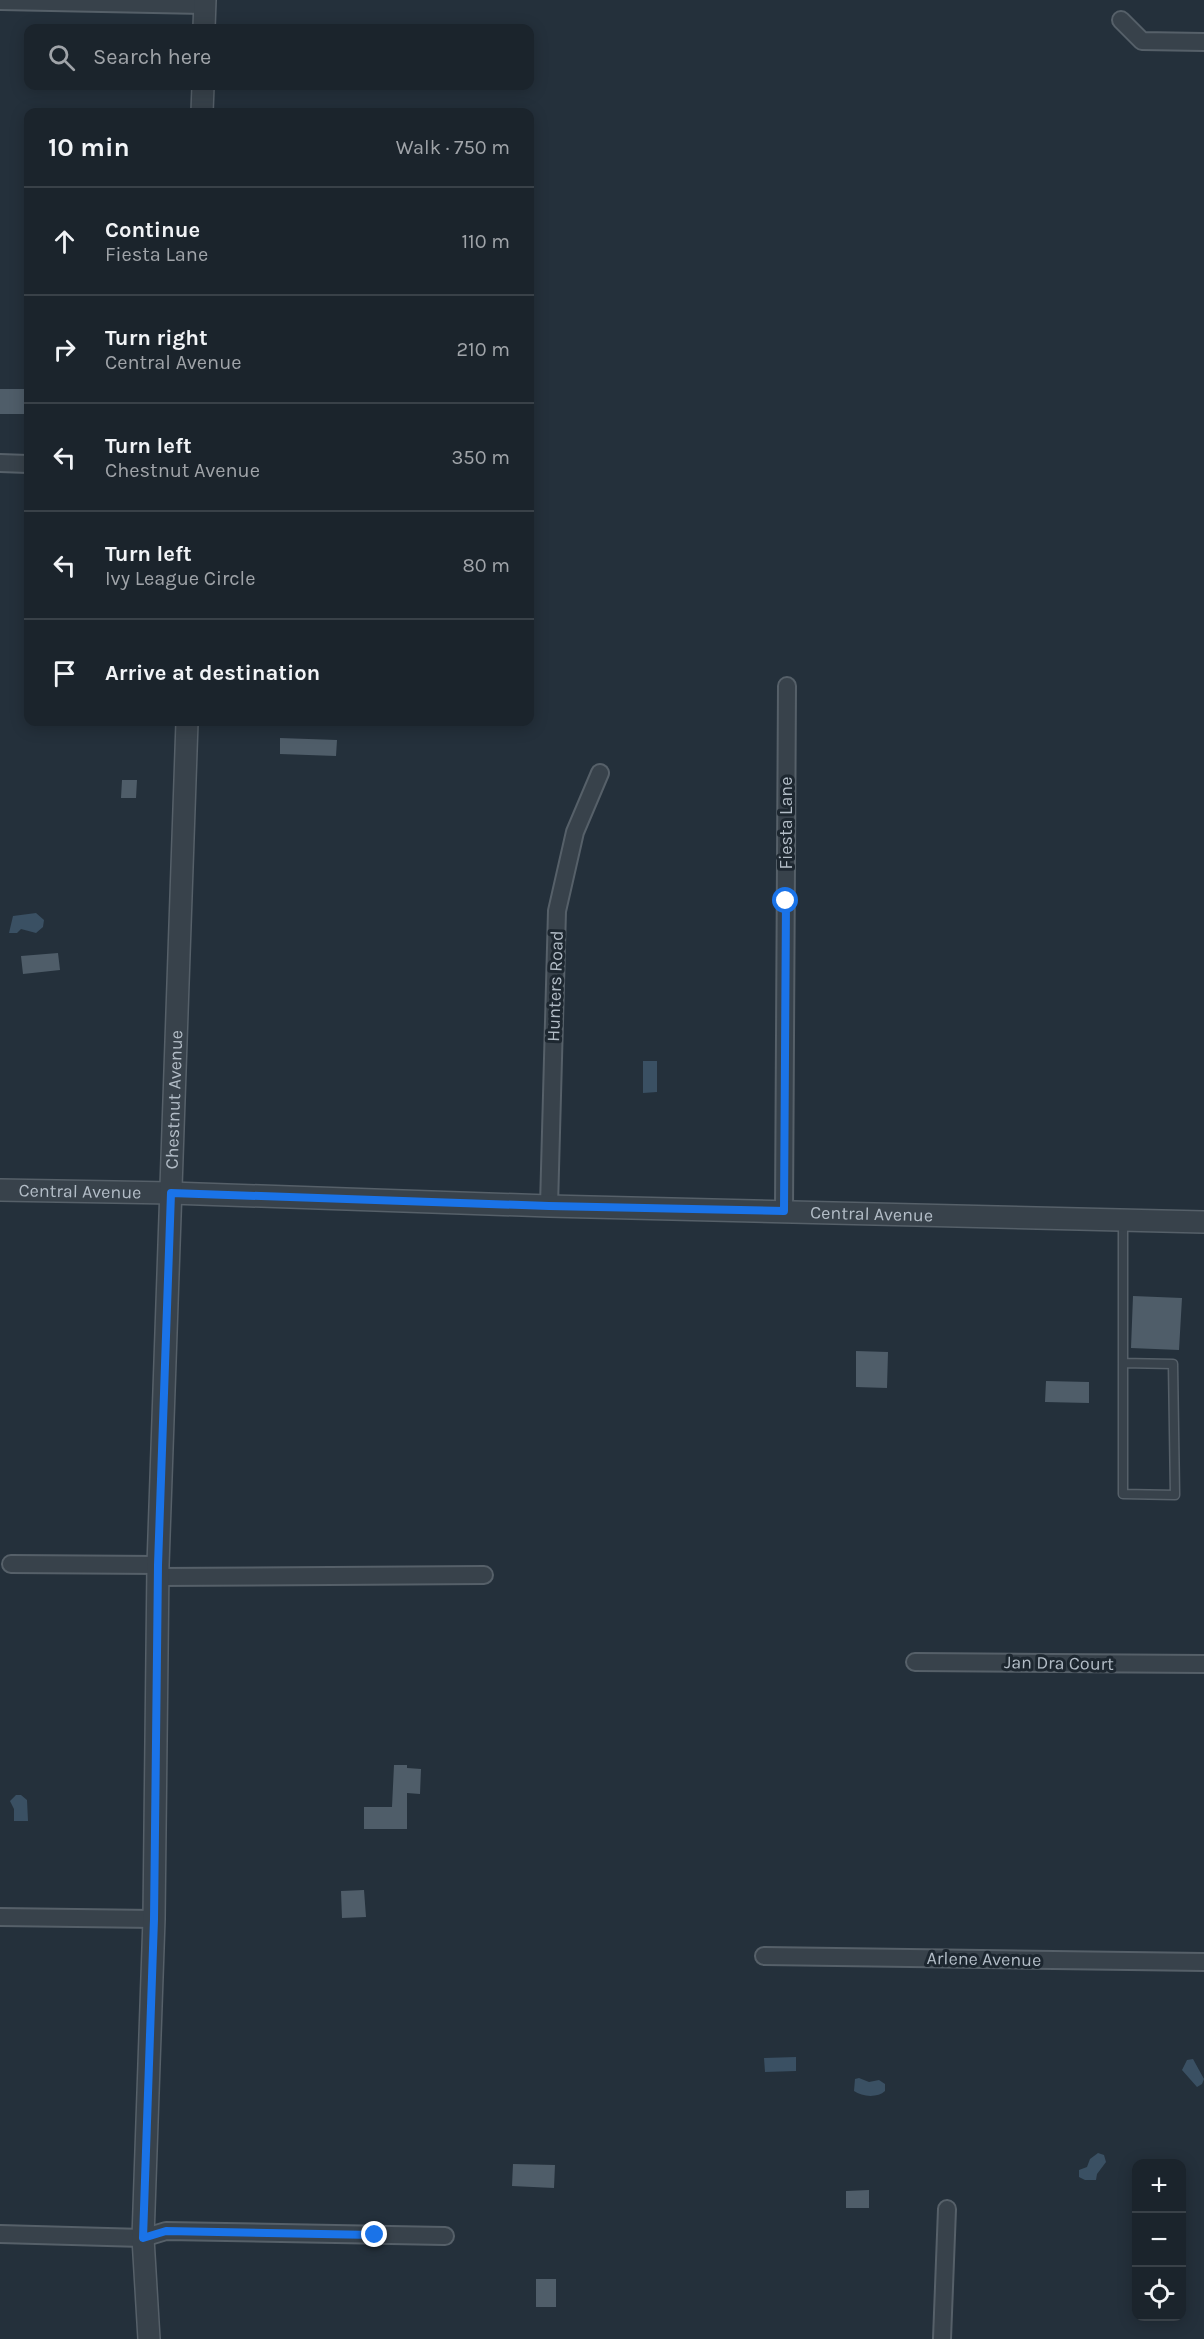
<!DOCTYPE html>
<meta charset="utf-8">
<style>
body{margin:0;font-family:Karla,sans-serif;background:#242c34;color:#f1f3f6}
.controls{position:absolute;right:18px;bottom:18px;display:grid;overflow:hidden;border-radius:12px;box-shadow:0 3px 15px #0003}
.controls button{width:54px;height:54px;display:grid;place-items:center;padding:0;border:0;border-bottom:2px solid #394148;background:#1b242c;color:#f1f3f6;font:30px sans-serif}
.stop{position:absolute;width:18px;height:18px;margin:-14px;border:4px solid #1a73e8;border-radius:50%;background:#fff}
.stop.end{background:#1a73e8;border-color:#fff;box-shadow:0 2px 6px #0008}
.list{margin:0;padding:0;list-style:none}
h2{display:flex;justify-content:space-between;align-items:center;height:78px;margin:0;padding:0 24px;font-size:26px}
h2 small{font-size:20px;font-weight:400;color:#a0a4a9}
.list li{display:grid;grid-template-columns:39px 1fr auto;gap:18px;align-items:center;box-sizing:border-box;height:108px;padding:0 24px;border-top:2px solid #394148}
.list b{display:block;font-size:22px;white-space:nowrap}
.list p{margin:0;font-size:20px;white-space:nowrap;color:#a0a4a9}
.list em{font-size:20px;font-style:normal;color:#a0a4a9}
.icon{flex:none;width:33px;height:33px;fill:none;stroke:currentColor;stroke-width:2;stroke-linecap:round;stroke-linejoin:round}
.map{position:relative;flex:none;width:1204px;height:2339px;overflow:hidden}
.search{position:absolute;background:#1b242c;box-shadow:0 3px 15px #0003;left:24px;top:24px;width:510px;height:66px;display:flex;align-items:center;gap:15px;box-sizing:border-box;padding:0 21px;border-radius:12px;color:#a0a4a9;font-size:22px}
.panel{position:absolute;background:#1b242c;box-shadow:0 3px 15px #0003;left:24px;top:108px;width:510px;height:618px;border-radius:12px}
.map>svg:first-child{display:block}
</style>
<div class="map">
<svg width="1204" height="2339" viewBox="0 0 1204 2339">
<rect width="100%" height="100%" fill="#24303b"/>
<path fill="#3a5063" d="M36,913l8,7 -1,7 -7,6 -15,-4 -4,4h-8l4,-17z
M643,1061h14v31l-14,1z
M16,1795h5l6,5 1,21h-14v-12l-4,-8z
M796,2057v14l-31,1 -1,-14z
M1193,2059l11,20 -2,5 -5,3 -15,-17 5,-10z
M859,2078l10,4 10,-2 6,4v7c-7,7 -23,6 -31,0l1,-12z
M1098,2153l6,2 2,7 -9,12 -1,6h-11l-6,-3v-7l8,-3 3,-8z"/>
<path fill="#4f5d69" d="M0,389h24v25h-24z
M280,738l57,2 -1,16 -56,-2z
M122,780h15l-1,18h-15z
M58,953l2,17 -37,4 -2,-18z
M1133,1296l49,2 -3,52 -48,-2z
M856,1351l32,1 -1,36 -31,-1z
M1046,1381l43,1v21l-44,-1z
M394,1765h13v3l14,1 -1,25 -13,-1v36h-43v-22h28z
M364,1890l2,27 -24,1 -1,-27z
M513,2164l42,1 -1,23 -42,-2z
M869,2190v18h-23v-17z
M536,2279h20v28h-20z"/>
<g fill="none" stroke-linecap="round" stroke-linejoin="round">
<defs>
<path id="service" d="M1123,1220v274l52,1 -2,-131 -50,-1"/>
<path id="minor" d="M0,1l204,4
M1121,20l21,21 62,1
M0,463l28,1
M549,1206l8,-295 18,-79 25,-59
M784,1211l3,-525
M11,1564l147,1
M158,1577l326,-2
M915,1662l289,2
M0,1917l154,2
M764,1956l440,6
M0,2234l143,4 23,-7 279,5
M942,2339l5,-130"/>
<g id="tertiary">
<path d="M204,28l1,-28"/>
<path d="M202,112l1,-26"/>
<path id="s1" d="M0,1190l171,3 378,13 655,16"/>
<path id="s2" d="M149,2339l-6,-101 11,-319 4,-354 29,-843"/>
</g>
</defs>
<use href="#service" stroke="#566069" stroke-width="11"/>
<use href="#minor" stroke="#566069" stroke-width="20"/>
<use href="#tertiary" stroke="#566069" stroke-width="24"/>
<use href="#service" stroke="#38424b" stroke-width="8"/>
<use href="#minor" stroke="#38424b" stroke-width="16"/>
<use href="#tertiary" stroke="#38424b" stroke-width="21"/>
</g>
<g fill="none" stroke-linecap="round" stroke-linejoin="round">
<path stroke="#1a73e8" stroke-width="8" d="M375,2235l-209,-4 -23,7 11,-319 4,-354 13,-372 378,13 235,5 2,-310"/>
</g>
<g text-anchor="middle" dominant-baseline="central" stroke-width="6" stroke-linejoin="round" paint-order="stroke">
<g font-size="18" fill="#b3bdc7" stroke="#1d2730">
<text transform="translate(786 823) rotate(-90)">Fiesta Lane</text>
<text transform="translate(555 986) rotate(-88)">Hunters Road</text>
<text stroke="none"><textPath href="#s2" startOffset="1240">Chestnut Avenue</textPath></text>
<text stroke="none"><textPath href="#s1" startOffset="80">Central Avenue</textPath></text>
<text stroke="none"><textPath href="#s1" startOffset="872">Central Avenue</textPath></text>
<text transform="translate(1059 1663) rotate(1)">Jan Dra Court</text>
<text transform="translate(984 1959) rotate(1)">Arlene Avenue</text>
</g>
</g>
</svg>
<div class="controls">
<button>+</button>
<button>−</button>
<button><svg class="icon" aria-label="locate" viewBox="0 0 24 24"><circle cx="12" cy="12" r="6"/><path d="M12 2v4M12 18v4M2 12h4M18 12h4"/></svg></button>
</div>
<div class="stop" style="left:786px;top:901px"></div>
<div class="stop end" style="left:375px;top:2235px"></div>
<div class="search"><svg class="icon" aria-label="search" viewBox="0 0 24 24"><circle cx="10" cy="10" r="6"/><path d="M15 15l6 6"/></svg>Search here</div>
<section class="panel">
<h2>10 min<small>Walk · 750 m</small></h2>
<ul class="list">
<li><svg class="icon" aria-label="ahead" viewBox="0 0 24 24"><path d="M12 20V5M6 11l6-6 6 6"/></svg><div><b>Continue</b><p>Fiesta Lane</p></div><em>110 m</em></li>
<li><svg class="icon" aria-label="right" viewBox="0 0 24 24"><path d="M7 20v-9h11M14 6l5 5-5 5"/></svg><div><b>Turn right</b><p>Central Avenue</p></div><em>210 m</em></li>
<li><svg class="icon" aria-label="left" viewBox="0 0 24 24"><path d="M17 20v-9H6M10 6l-5 5 5 5"/></svg><div><b>Turn left</b><p>Chestnut Avenue</p></div><em>350 m</em></li>
<li><svg class="icon" aria-label="left" viewBox="0 0 24 24"><path d="M17 20v-9H6M10 6l-5 5 5 5"/></svg><div><b>Turn left</b><p>Ivy League Circle</p></div><em>80 m</em></li>
<li><svg class="icon" aria-label="arrive" viewBox="0 0 24 24"><path d="M6 21V4h12l-3 4 3 4H6"/></svg><div><b>Arrive at destination</b></div></li>
</ul>
</section>
</div>
